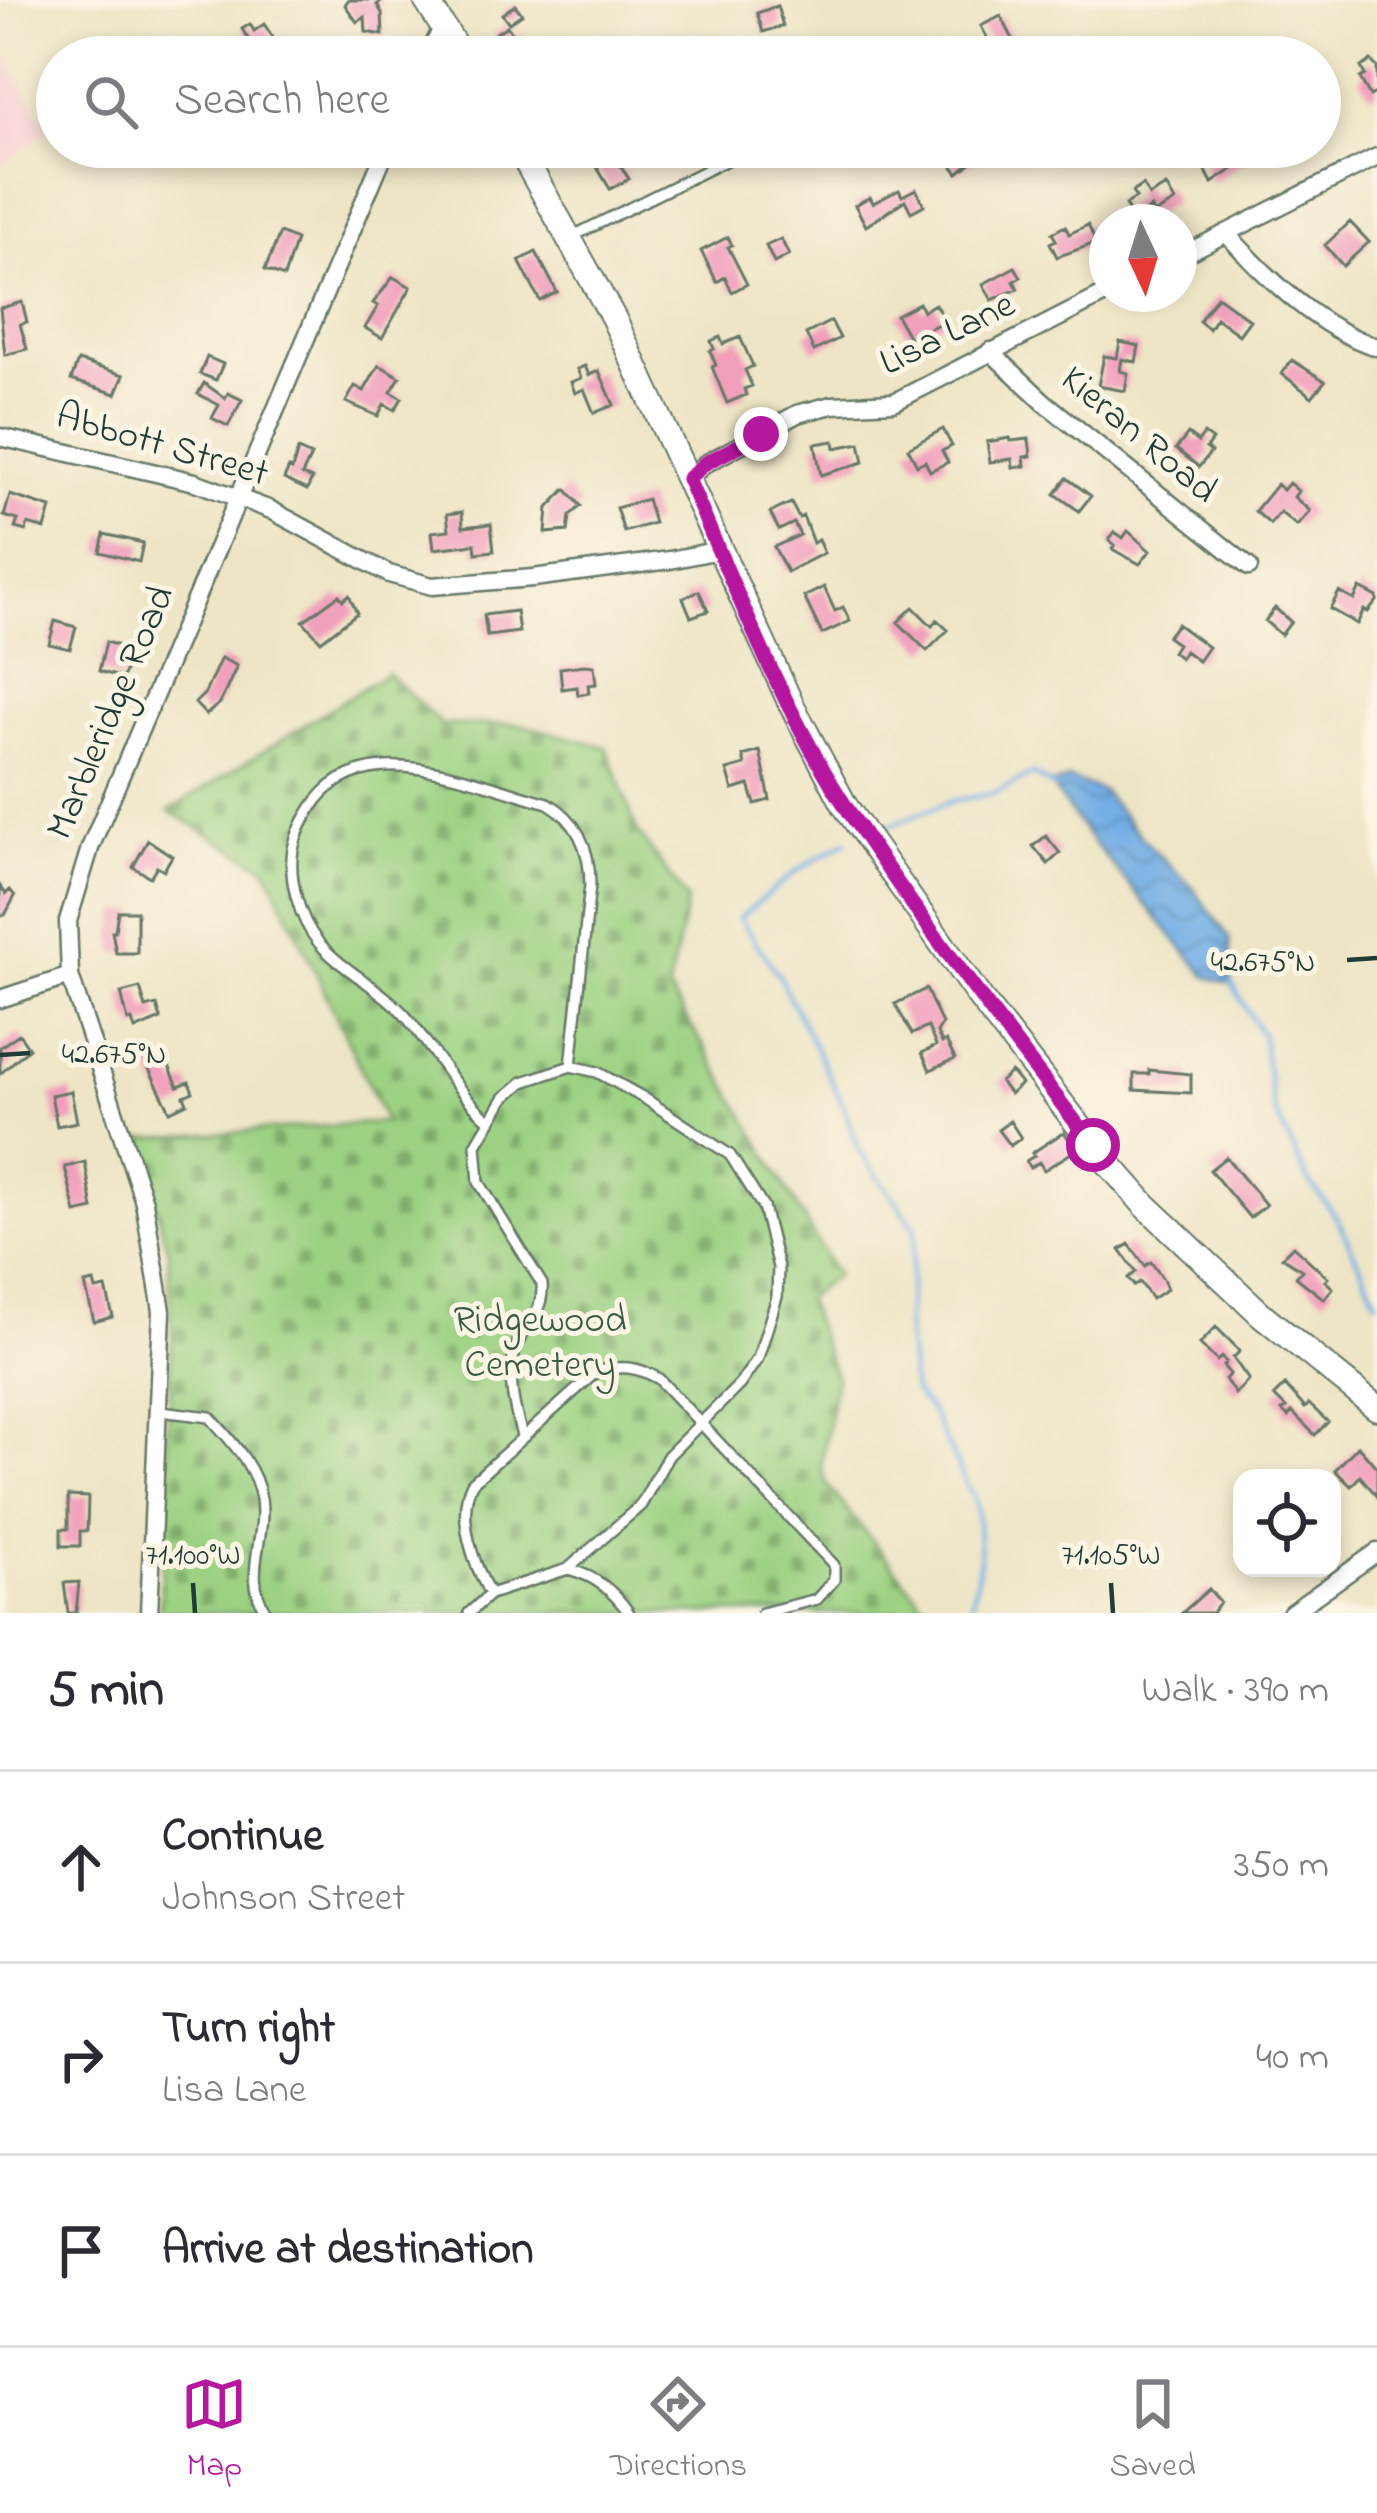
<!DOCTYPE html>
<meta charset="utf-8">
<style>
body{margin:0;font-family:"Indie Flower",sans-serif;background:#f2f2f3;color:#2b2b33}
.controls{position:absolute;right:36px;bottom:36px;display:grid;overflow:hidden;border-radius:24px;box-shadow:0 6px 18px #0003}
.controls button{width:108px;height:108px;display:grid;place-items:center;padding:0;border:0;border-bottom:3px solid #e1e1e2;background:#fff;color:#2b2b33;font:60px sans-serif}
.compass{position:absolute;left:1089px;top:204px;width:108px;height:108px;border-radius:50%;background:#fff;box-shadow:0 6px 18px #0003;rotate:176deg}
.stop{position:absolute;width:36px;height:36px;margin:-27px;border:9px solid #b5179e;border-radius:50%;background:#fff}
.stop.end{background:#b5179e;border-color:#fff;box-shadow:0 3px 12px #0008}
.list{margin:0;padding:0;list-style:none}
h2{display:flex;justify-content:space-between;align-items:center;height:156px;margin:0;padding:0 48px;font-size:51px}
h2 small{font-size:39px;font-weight:400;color:#7c7c81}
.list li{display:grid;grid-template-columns:78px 1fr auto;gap:36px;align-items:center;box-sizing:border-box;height:192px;padding:0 48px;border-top:3px solid #e1e1e2}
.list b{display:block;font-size:45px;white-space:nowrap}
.list p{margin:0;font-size:39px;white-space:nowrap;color:#7c7c81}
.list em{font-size:39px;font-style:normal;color:#7c7c81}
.icon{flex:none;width:66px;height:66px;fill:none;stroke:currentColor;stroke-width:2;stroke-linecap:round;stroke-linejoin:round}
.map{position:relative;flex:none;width:1377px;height:1613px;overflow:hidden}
.search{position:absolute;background:#fff;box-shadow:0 6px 18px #0003;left:36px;right:36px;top:36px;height:132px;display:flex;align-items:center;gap:30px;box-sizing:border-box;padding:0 42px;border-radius:66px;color:#7c7c81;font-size:45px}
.sheet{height:732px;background:#fff}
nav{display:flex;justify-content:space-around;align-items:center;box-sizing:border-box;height:168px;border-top:3px solid #e1e1e2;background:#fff;font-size:33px;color:#7c7c81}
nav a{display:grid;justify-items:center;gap:6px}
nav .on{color:#b5179e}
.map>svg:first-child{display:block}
</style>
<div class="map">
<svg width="1377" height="1613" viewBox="0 0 1377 1613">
<defs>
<pattern id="cemetery-stones" width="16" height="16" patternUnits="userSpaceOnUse" patternTransform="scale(3)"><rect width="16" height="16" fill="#9dd283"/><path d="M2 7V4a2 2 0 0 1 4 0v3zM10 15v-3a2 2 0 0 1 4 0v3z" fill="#7fac6c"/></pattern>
<pattern id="water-waves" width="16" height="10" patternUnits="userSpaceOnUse" patternTransform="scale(3)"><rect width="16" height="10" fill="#75afe6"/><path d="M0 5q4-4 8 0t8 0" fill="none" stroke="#5f90bb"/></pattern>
</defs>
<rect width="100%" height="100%" fill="#fcf5e5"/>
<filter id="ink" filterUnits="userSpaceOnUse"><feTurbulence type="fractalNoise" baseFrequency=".00833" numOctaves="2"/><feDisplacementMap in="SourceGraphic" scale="24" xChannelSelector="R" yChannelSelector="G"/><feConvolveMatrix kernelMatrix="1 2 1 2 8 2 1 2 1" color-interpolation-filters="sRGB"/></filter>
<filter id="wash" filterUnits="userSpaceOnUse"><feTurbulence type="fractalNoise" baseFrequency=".004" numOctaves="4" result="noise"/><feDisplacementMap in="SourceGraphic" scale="48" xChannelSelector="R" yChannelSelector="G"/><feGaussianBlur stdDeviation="2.7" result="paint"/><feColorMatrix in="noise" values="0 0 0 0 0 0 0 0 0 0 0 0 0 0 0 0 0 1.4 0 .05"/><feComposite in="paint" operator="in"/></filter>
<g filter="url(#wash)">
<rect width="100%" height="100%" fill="#eee5c6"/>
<path fill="#f7cfd3" d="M0,49l49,81 -49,36z"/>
<path fill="url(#cemetery-stones)" stroke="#5e885c" stroke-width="3" d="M387,673l55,52 76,-1 89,23 30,84 50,69 -19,90 41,64 127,221 -31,24 31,79 -15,88 6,19 104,128h-771l12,-276 -4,-87 -31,-111 249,-17 -119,-254 -98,-57z"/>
<path fill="url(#water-waves)" stroke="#4a768d" stroke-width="3" d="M1069,779l33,12 41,48 50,49 37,51 2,45 -25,-7 -120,-142 -36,-50z"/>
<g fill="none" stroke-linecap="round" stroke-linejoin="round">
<path stroke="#75afe6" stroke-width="4.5" d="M879,830l73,-29 44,-8 36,-19 24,14
M847,841l-49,29 -59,48 40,58 60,120 22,57 55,76 -10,93 7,69 17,19 47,95 3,56 -10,52
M1231,982l31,54 12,74 34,70 29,38 40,83"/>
</g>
<g id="blocks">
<path fill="#f19fbb" d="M348,0h36l-7,5 5,8 1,22 -17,-3 -1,-15 -8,5 -12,-17z
M515,5l7,9 -13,9 -7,-9z
M777,6l6,20 -20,6 -6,-19z
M1001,16l15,29 -5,2 2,3 -16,6 -16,-30z
M250,24l4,7 10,-7 20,30 -32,3 -9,-13 6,-4 -7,-11z
M507,26l8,12 8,-5 2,3 -7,5 3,5 -15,10 -13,-21z
M734,41l21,1 -1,15h-21z
M1371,61l6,6v25l-7,4 -10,-18 5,-3 -4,-8z
M448,147h31l-23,13z
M585,147h23l21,32 -19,10 -15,-25 3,-2z
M938,147h40l5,6 -25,20z
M1223,147h17l7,13 -35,23 -9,-18 12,-6 -3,-6z
M1143,185l6,11 17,-10 9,16 -21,12 -3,-6 -18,10 -8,-13 11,-7 -4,-6z
M916,189l8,16 -13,7 -6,-12 -39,26 -11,-21 15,-8 3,6 26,-13 3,6z
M1350,222l19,20 -26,24 -18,-21z
M1088,225l8,18 -39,14 -7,-14 6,-3 -4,-7 13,-7 4,8z
M280,233l16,7 -12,37 -19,-7z
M728,237l4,8 -4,2 19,37 -15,8 -7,-15 -8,5 -16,-31z
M781,239l8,16 -15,8 -8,-17z
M536,252l21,40 -17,9 -21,-40z
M1015,267l6,10 -7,4 4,8 -26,11 -9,-16z
M393,277l18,10 -29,51 -17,-10 13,-22 -5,-3z
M1217,296l33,24 -11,15 -23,-17 -7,11 -10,-8z
M22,302l5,20 -7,2 7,25 -22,6 -5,-47z
M919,303l4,8 12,-7 10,17 -36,17 -13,-23z
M831,321l9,17 -26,13 -8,-17z
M720,337l3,7 17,-7 13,29 -8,4 7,16 -8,3 2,6 -19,8 -15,-36 4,-2 -6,-14 4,-2 -3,-8z
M1120,342l19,4 -3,16 -14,-3 -2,12 8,2 -3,18 -27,-5 6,-30 13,2z
M207,357l16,7 -7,16 -16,-6z
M1292,360l33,21 -13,16 -30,-23z
M78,361l46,14 -8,19 -45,-14z
M379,365l21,12 -9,15 11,6 -7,12 -11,-6 -6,12 -32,-14 9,-16 9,5z
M585,366l4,9 10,-4 15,34 -20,8 -10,-24 -9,4 -4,-11 10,-4 -4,-9z
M204,383l21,15 3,-5 14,7 -14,26 -16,-8 7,-13 -21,-11z
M943,429l9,17 -10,5 6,11 -18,9 -5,-10 -8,4 -9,-17z
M1188,434l10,8 6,-8 8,6 -6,8 5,4 -12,15 -23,-18z
M1010,438l1,3 18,-2 2,17 -7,1 1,9 -12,2 -1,-9 -22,3 -3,-20z
M834,441l1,7 25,-5 4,19 -43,13 -6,-31z
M298,450l13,6 -9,19 10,4 -5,11 -23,-11 5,-11 3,2z
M1067,478l24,18 -12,15 -24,-17z
M1289,483l9,8 -4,6 16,14 -13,15 -17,-14 -10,12 -15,-13 22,-27 6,6z
M566,489l15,17 -11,10 -2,15 -22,2 2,-25z
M10,495l41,13 -6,21 -17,-5 -2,7 -11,-3 3,-8 -14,-4z
M647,499l7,24 -30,9 -8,-24z
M791,503l8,15 4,-2 10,27 5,-3 6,13 -37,19 -13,-25 26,-12 -6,-12 -15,7 -9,-17z
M462,512l1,15 28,-3 3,27 -18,2 -1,-9 -41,5 -2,-17 17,-2 -2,-16z
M1128,531l22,20 -10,13 -28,-15 3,-4 -6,-5 6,-8 8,6z
M104,534l39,9 -4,19 -39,-10z
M824,587l11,24 8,-4 7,14 -28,13 -18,-37z
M1360,588l17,9v4l-9,11 -4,-2 -7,14 -27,-15 9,-17 15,8z
M699,591l9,20 -17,6 -8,-19z
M339,595l4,5 6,-5 8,18 -36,28 -18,-20z
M913,607l19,19 5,-6 11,10 -21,21 -29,-29z
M1275,608l16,14 -10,13 -16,-14z
M516,611l3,21 -32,4 -3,-21z
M55,621l21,6 -6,22 -21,-5z
M1177,624l31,23 -10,14 -13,-10 -5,7 -8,-6 5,-8 -10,-7z
M106,642l28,9 -12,27 -23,-7z
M221,658l16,8 -17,37 -14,12 -11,-12 10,-10z
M585,665l9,1 2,18 -8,1 1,8 -11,2 -1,-8 -15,2 -2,-21z
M760,751l10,49 -15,4 -6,-19 -16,5 -6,-20 18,-5 -2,-9z
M1046,836l14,17 -12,11 -15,-18z
M148,840l24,16 -8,14 -7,-4 -7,11 -17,-10z
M0,886l6,8 4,-4 5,6 -10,19h-5z
M118,911h19v42h-21l-4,-22h3z
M140,988l6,20 11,-3 4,14 -26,11 -3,-10 -4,1 -7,-28z
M926,989l16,35 -5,9 5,10 4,-2 9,18 -25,11 -8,-17 14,-7 -8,-19 -16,7 -17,-30z
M19,1034l10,14 -29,26v-27z
M166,1059l12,27 11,-4 4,10 -9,4 3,7 -17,8 -22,-44z
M1149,1070l42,4v19l-57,-3v-16h15z
M1011,1072l10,12 -11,10 -10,-12z
M71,1091l6,31 -20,4 -6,-31z
M1010,1121l11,17 -11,8 -12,-16z
M1064,1132l12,18 -32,20 -5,-8 -9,6 -4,-7 8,-5 -2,-3z
M1226,1157l40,48 -16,13 -40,-48z
M85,1162l8,47 -17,4 -11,-46z
M1129,1244l16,22 6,-4 12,17 4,10 -15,10 -12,-17 -6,4 -6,-8 8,-6 -16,-22z
M1293,1246l35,32 -3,3 8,7 -9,11 -28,-22 6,-7 -20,-13z
M94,1282l2,8 10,-2 7,29 -19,5 -9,-38z
M1216,1327l24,24 -7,7 16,22 -14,14 -10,-15 5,-5 -7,-8 3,-4 -5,-5 -4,4 -17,-17z
M1285,1385l20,23 4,-4 19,18 -13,13 -23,-23 -4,5 -6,-6 4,-3 -12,-12z
M1358,1446l19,22v28l-17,-20 -9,10 -16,-16z
M68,1496l20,1 -1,34h-7v15h-19v-17h7z
M79,1582l-3,31h-8l-4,-30z
M1209,1589l11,13 -8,11h-30z"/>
</g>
</g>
<g filter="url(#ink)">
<use href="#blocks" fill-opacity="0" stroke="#677867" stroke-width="3"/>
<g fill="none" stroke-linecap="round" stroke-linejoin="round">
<defs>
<path id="lane" d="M571,237l182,-90
M489,1120c-35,-30 -55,-72 -86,-107 -24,-26 -61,-43 -84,-70 -20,-24 -31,-64 -26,-94 4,-19 13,-34 24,-49 52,-67 164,-15 231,3 31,18 42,47 42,82l-19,181
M160,1411l50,6c21,24 46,49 51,82 6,41 -20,77 6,114
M568,1569c27,7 45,21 61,44
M490,1594c-17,-31 -34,-79 -18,-111l124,-111c24,-7 41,-6 63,7l175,186v15l-17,19 -55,14
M469,1613l21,-19 78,-25 73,-64 27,-49 72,-72 18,-26 19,-61 1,-30 -15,-60 -33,-52 -86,-57 -47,-26 -26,-6 -48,16 -19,16 -28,47 3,37 63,102c2,27 -14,36 -24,59 -13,30 -4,64 4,93"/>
<path id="street" d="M427,57l16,-30
M1226,233c40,44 93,96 151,114
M1179,257l198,-100
M990,351l54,51 205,165
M0,437l195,45 76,28 118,64 43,12 101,-8 137,-18 49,-10
M688,479l17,-15 92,-50 35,-9 62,-3 213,-109
M0,999l70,-23
M149,1613l13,-302 -18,-109 -74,-226 -2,-55 22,-73 297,-701
M1291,1613l86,-61"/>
<path id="secondary" d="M426,0l36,57
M518,147l96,172 177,385 54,102 135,192 123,159 42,48 117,110 115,93"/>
</defs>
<use href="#lane" stroke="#677867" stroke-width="14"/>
<use href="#street" stroke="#677867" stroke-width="21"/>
<use href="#secondary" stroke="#677867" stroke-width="28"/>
<use href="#lane" stroke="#fff" stroke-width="9"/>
<use href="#street" stroke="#fff" stroke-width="16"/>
<use href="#secondary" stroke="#fff" stroke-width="24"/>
</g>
</g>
<g fill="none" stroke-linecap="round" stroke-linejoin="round" filter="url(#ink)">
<path stroke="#b5179e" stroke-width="15" d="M761,434l-57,30 -16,15c48,110 93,228 158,328 76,117 163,227 247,338"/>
</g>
<path fill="none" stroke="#1f3d34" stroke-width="4.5" d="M1347,960l30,-2M0,1055l30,-2M193,1583l2,30M1111,1583l2,30"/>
<g text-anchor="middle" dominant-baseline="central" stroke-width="10" stroke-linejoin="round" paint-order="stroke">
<g font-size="39" fill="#1f3d34" stroke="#fcf5e5">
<text transform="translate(948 335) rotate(-26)">Lisa Lane</text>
<text transform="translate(1138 436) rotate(40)">Kieran Road</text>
<text transform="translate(162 446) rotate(16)">Abbott Street</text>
<text transform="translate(112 713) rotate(-67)">Marbleridge Road</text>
</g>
<g font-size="39" fill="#385b44" stroke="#fcf5e5">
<text x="540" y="1321">Ridgewood<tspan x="540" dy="45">Cemetery</tspan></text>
</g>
</g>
<g font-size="30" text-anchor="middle" fill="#1f3d34" stroke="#fcf5e5" stroke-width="10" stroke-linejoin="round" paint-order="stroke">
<text x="1263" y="971">42.675°N</text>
<text x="114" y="1063">42.675°N</text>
<text x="193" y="1564">71.100°W</text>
<text x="1111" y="1564">71.105°W</text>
</g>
</svg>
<div class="controls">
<button><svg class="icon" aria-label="locate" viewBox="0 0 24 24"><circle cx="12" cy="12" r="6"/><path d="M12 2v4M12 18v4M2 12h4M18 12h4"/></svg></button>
</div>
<svg class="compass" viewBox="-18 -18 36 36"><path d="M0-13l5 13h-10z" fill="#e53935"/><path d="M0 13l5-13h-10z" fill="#7c7c81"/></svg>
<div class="stop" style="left:1093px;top:1145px"></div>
<div class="stop end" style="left:761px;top:434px"></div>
<div class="search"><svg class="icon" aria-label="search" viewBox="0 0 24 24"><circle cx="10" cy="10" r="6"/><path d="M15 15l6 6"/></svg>Search here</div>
</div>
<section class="sheet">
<h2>5 min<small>Walk · 390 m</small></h2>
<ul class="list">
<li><svg class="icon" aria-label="ahead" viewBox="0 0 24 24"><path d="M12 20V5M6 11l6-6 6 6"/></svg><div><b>Continue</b><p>Johnson Street</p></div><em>350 m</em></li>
<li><svg class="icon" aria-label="right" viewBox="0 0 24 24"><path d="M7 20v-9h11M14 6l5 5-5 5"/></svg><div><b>Turn right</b><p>Lisa Lane</p></div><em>40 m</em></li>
<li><svg class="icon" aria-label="arrive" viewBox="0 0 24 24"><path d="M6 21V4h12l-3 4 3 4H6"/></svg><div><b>Arrive at destination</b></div></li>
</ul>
</section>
<nav>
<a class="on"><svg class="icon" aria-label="map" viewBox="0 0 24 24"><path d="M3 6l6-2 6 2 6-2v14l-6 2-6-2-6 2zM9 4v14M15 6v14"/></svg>Map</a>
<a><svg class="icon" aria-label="directions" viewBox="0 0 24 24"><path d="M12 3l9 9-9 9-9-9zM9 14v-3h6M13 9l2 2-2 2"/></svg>Directions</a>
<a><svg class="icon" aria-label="saved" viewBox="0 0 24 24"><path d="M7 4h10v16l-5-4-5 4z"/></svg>Saved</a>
</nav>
